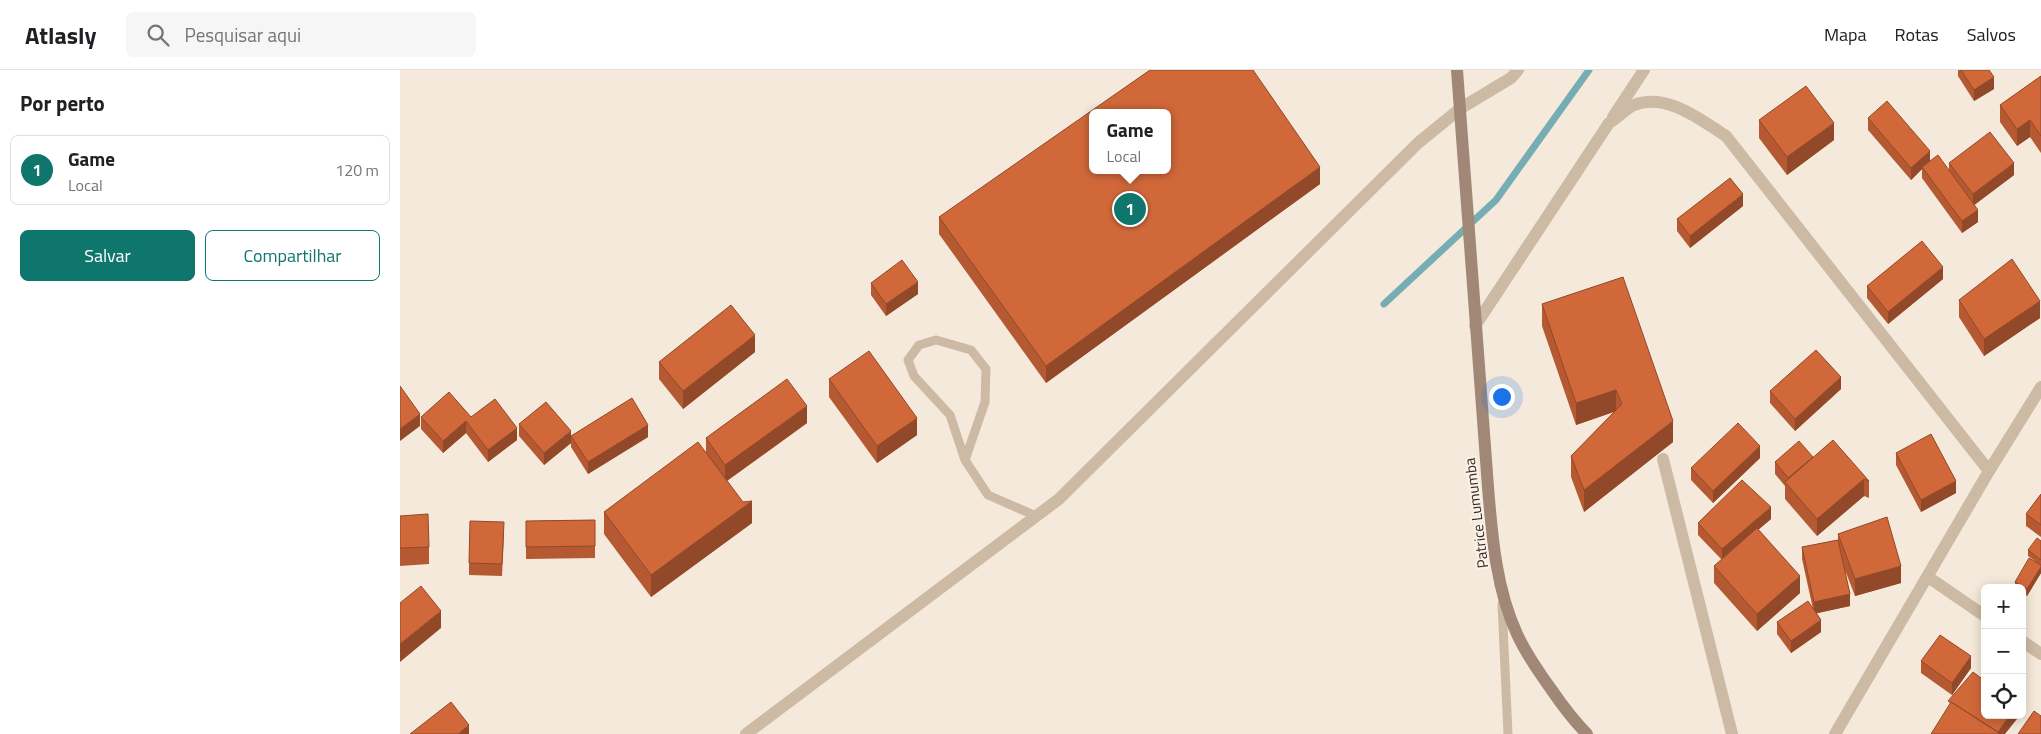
<!DOCTYPE html>
<html lang="pt">
<meta charset="utf-8">
<style>
body{margin:0;font-family:"Titillium Web",sans-serif;background:#f6f6f6;color:#202124}
.controls{position:absolute;right:15px;bottom:15px;display:grid;overflow:hidden;border-radius:8px;box-shadow:0 2px 12px #0003}
.controls button{width:45px;height:45px;display:grid;place-items:center;padding:0;border:0;border-bottom:1px solid #e0e0e0;background:#fff;color:#202124;font:25px sans-serif}
.you{position:absolute;left:1101px;top:326px;width:18px;height:18px;margin:-12px;border:4px solid #fff;border-radius:50%;background:#1a73e8;box-shadow:0 0 0 8px #1a73e833}
.badge{display:grid;place-items:center;width:32px;height:32px;border-radius:50%;background:#0f766e;color:#fff;font-size:16px;font-weight:700}
.pin{position:absolute;translate:-50% -50%;border:2px solid #fff;box-shadow:0 1px 5px #0006}
.popup{position:absolute;left:689px;top:39px;width:82px;height:65px;box-sizing:border-box;display:grid;place-content:center;border-radius:8px;background:#fff;filter:drop-shadow(0 1px 4px #0005);font-size:16px;white-space:nowrap;color:#757577}
.popup b{font-size:19px;color:#202124}
.popup::after{content:'';position:absolute;left:50%;top:100%;margin-left:-10px;border:10px solid transparent;border-top-color:#fff}
.list{margin:0;padding:0;list-style:none}
h2{display:flex;justify-content:space-between;align-items:center;height:65px;margin:0;padding:0 20px;font-size:21px}
h2 small{font-size:16px;font-weight:400;color:#757577}
.list li{display:grid;grid-template-columns:32px 1fr auto;gap:15px;align-items:center;box-sizing:border-box;height:70px;margin:0 10px 10px;padding:0 10px;border:1px solid #e0e0e0;border-radius:8px}
.list b{display:block;font-size:19px;white-space:nowrap}
.list p{margin:0;font-size:16px;white-space:nowrap;color:#757577}
.list em{font-size:16px;font-style:normal;color:#757577}
.actions{display:flex;gap:10px;padding:15px 20px}
.actions a{flex:1;padding:11px 0;border:1px solid #0f766e;border-radius:8px;text-align:center;font-size:18px;color:#0f766e}
.actions .main{background:#0f766e;color:#fff}
.icon{flex:none;width:28px;height:28px;fill:none;stroke:currentColor;stroke-width:2;stroke-linecap:round;stroke-linejoin:round}
.map{position:relative;flex:none;width:1641px;height:664px;overflow:hidden}
header{display:flex;align-items:center;gap:30px;box-sizing:border-box;height:70px;padding:0 25px;background:#fff;border-bottom:1px solid #e0e0e0}
header strong{font-size:24px}
nav{display:flex;gap:28px;margin-inline-start:auto;font-size:18px}
.search{width:350px;height:45px;background:#f6f6f6;display:flex;align-items:center;gap:12px;box-sizing:border-box;padding:0 18px;border-radius:8px;color:#757577;font-size:19px}
main{display:flex}
aside{flex:1;background:#fff}
.map>svg:first-child{display:block}
</style>
<header>
<strong>Atlasly</strong>
<div class="search"><svg class="icon" aria-label="search" viewBox="0 0 24 24"><circle cx="10" cy="10" r="6"/><path d="M15 15l6 6"/></svg>Pesquisar aqui</div>
<nav><a>Mapa</a><a>Rotas</a><a>Salvos</a></nav>
</header>
<main>
<aside>
<h2>Por perto<small></small></h2>
<ul class="list">
<li><span class="badge">1</span><div><b>Game</b><p>Local</p></div><em>120 m</em></li>
</ul>
<div class="actions"><a class="main">Salvar</a><a>Compartilhar</a></div>
</aside>
<div class="map">
<svg width="1641" height="664" viewBox="0 0 1641 664">
<rect width="100%" height="100%" fill="#f4e9da"/>
<g fill="none" stroke-linecap="round" stroke-linejoin="round">
<path stroke="#76adb4" stroke-width="7" d="M984,234l112,-104 93,-130"/>
<path stroke="#cdbaa4" stroke-width="9" d="M565,390l-15,-45 -36,-39 -6,-16 11,-15 17,-5 35,10 15,19 -1,33 -20,58 23,35 48,21
M1102,534l6,130"/>
<path stroke="#cdbaa4" stroke-width="12" d="M1213,47l31,-47
M1075,256l134,-203c8,-5 17,-14 25,-18 32,-13 67,15 92,31l263,335
M1263,389l69,275
M1528,507l57,39
M1622,571l19,13
M346,664l313,-235 359,-356 43,-35 50,-30 7,-8
M1435,664l154,-263 52,-84"/>
<path stroke="#a18876" stroke-width="12" d="M1057,0l31,417c4,49 8,102 29,147 9,20 21,37 34,55 11,16 22,31 36,45"/>
</g>
<path fill="#b45932" d="M1558,0h31l5,19 -20,12 -16,-25z
M1641,6v77l-11,-16 -13,9 -17,-24v-17z
M1468,48l62,43 19,10v-8l65,12 -40,30 4,17 -16,11 -40,-55v-9l-11,11 -43,-50z
M1359,50l75,20 -47,35 -28,-37z
M920,114l-274,199 -107,-149v-17z
M1343,136l-53,42 -13,-17v-12z
M1543,209l-55,45 -21,-26v-12z
M471,213l47,11 -32,22 -15,-21z
M1559,230l81,18 -56,38 -25,-39z
M1142,234l131,138 -89,70 -13,-35v-21l43,-44 -38,13 -34,-99z
M355,282l-72,57 -24,-30v-17z
M429,309l88,56 -40,28 -48,-66z
M1441,319l-46,42 -25,-28v-12z
M21,347h50l46,23 -29,22 -22,-29 -23,20 -22,-24z
M407,353l-80,58 25,42 -101,74 -47,-63v-22l102,-60v-14z
M119,354l52,19 -27,22 -25,-29z
M171,366l77,1 -60,37 -17,-27z
M1496,383l60,40 -35,19 -25,-47z
M1413,387l56,24v17l-5,-2 -47,40 -32,-37v-13l-10,-12v-12z
M1360,388l-47,45 -22,-23v-12z
M1641,424v43l-15,-11v-12z
M0,446l29,31v17l-29,2z
M1371,449l-13,11 42,63 -43,38 -43,-48v-17l8,-6 -24,-25v-12z
M195,450v38l-69,1v-38z
M104,464l-2,42 -33,-1v-12z
M1438,464l63,49 -46,13 -10,-26 5,36 -34,7 5,19 -30,21 -14,-19v-12l36,-13 -11,-50v-12l36,-7z
M1641,471v32l-14,23 -5,-3v-5h-7v-6l20,-21 -7,-5v-6z
M1521,591l50,7 -19,27 -31,-22z"/>
<path fill="#924929" d="M1594,7v12l-20,12v-11z
M1630,50v17l-13,9v-17z
M1434,53v17l-47,35v-18z
M1530,81v12l-8,4v2l-11,11v-12z
M1614,93v12l-41,31v-12z
M920,97v17l-274,199v-17z
M1343,124v12l-53,42v-12z
M1578,140v12l-16,11v-12z
M1543,197v12l-55,45v-12z
M518,212v12l-32,22v-12z
M1640,231v17l-56,38v-17z
M355,265v17l-72,57v-18z
M1441,307v12l-46,42v-12z
M1216,320v21l-40,14v-22z
M407,336v17l-82,59v-17z
M20,344v12l-20,15v-12z
M517,348v17l-40,28v-17z
M66,351v12l-23,20v-12z
M1273,351v21l-89,70v-22z
M248,355v12l-60,37v-12z
M117,358v12l-29,22v-12z
M171,361v12l-27,22v-12z
M1360,376v12l-47,45v-12z
M1464,409v17l-47,40v-17z
M1556,411v12l-35,19v-12z
M352,431v22l-101,74v-22z
M1371,437v12l-49,41v-11z
M1501,496v17l-46,13v-17z
M1641,497v6l-14,23v-7z
M1400,506v17l-43,38v-17z
M1450,524v12l-36,8v-12z
M41,541v17l-41,34v-18z
M1421,550v12l-30,21v-12z
M1571,586v12l-19,27v-12z
M1610,645h7v4l-12,15h-7v-2z
M69,655v9h-11z"/>
<path fill="#d1683a" stroke="#924929" fill-rule="evenodd" d="M750,0h103l67,97 -274,199 -107,-149zM692,43h76v57h-76z
M1561,0h28l5,7 -20,13z
M1641,6v60l-11,-16 -13,9 -17,-24z
M1406,16l28,37 -47,34 -28,-37z
M1487,31l43,50 -19,17 -43,-50z
M1590,62l24,31 -41,31 -24,-31z
M1538,85l40,55 -16,11 -40,-54z
M1330,108l13,16 -53,42 -13,-17z
M1522,171l21,26 -55,45 -21,-26z
M1612,189l28,42 -56,38 -25,-39z
M502,190l16,22 -32,22 -15,-21z
M1223,207l50,144 -89,69 -13,-34 51,-52 -6,-14 -40,13 -34,-99z
M331,235l24,30 -72,56 -24,-29z
M1416,280l25,27 -46,42 -25,-28z
M469,281l48,67 -40,28 -48,-67z
M387,309l20,27 -82,59 -19,-27z
M0,316l20,28 -20,15z
M49,322l22,25 24,-18 22,29 -29,22 -22,-29 -23,20 -22,-24z
M232,328l16,27 -60,37 -17,-26z
M146,332l25,29 -27,22 -25,-29z
M1338,353l22,23 -47,45 -22,-23z
M1531,364l25,47 -35,19 -25,-47z
M1433,370l36,41 -5,-2 -47,40 -32,-37z
M1399,371l14,16 -25,21 -13,-16z
M298,372l45,60 9,-1 -101,74 -47,-63z
M1342,410l29,27 -49,42 -24,-26z
M1641,424v31l-15,-11z
M28,444l1,33 -29,1v-32z
M1487,447l14,49 -46,13 -17,-45z
M195,450v26l-69,1v-26z
M70,451l34,1 -2,42 -33,-1z
M1357,458l43,48 -43,38 -43,-48z
M1637,468l4,3v19l-13,-10z
M1438,470l12,54 -36,8 -12,-55z
M1629,488l12,7v2l-14,22 -12,-7z
M21,516l20,25 -41,33v-41z
M1408,531l13,19 -30,21 -14,-19z
M1540,565l31,21 -19,27 -31,-22z
M1573,602l12,9v34h25l-12,17 -47,-30v1l-3,-2z
M51,632l18,23 -11,9h-48z
M1551,632l47,30 -1,2h-66z
M1634,641l7,5v18h-23z"/>
<g text-anchor="middle" dominant-baseline="central" stroke-width="4" stroke-linejoin="round" paint-order="stroke">
<g font-size="15" fill="#382d27" stroke="#fbf3e7">
<text transform="translate(1076 443) rotate(-97)">Patrice Lumumba</text>
</g>
</g>
</svg>
<div class="controls">
<button>+</button>
<button>−</button>
<button><svg class="icon" aria-label="locate" viewBox="0 0 24 24"><circle cx="12" cy="12" r="6"/><path d="M12 2v4M12 18v4M2 12h4M18 12h4"/></svg></button>
</div>
<div class="you"></div>
<div class="pin badge" style="left:730px;top:139px">1</div>
<div class="popup"><b>Game</b>Local</div>
</div>
</main>
